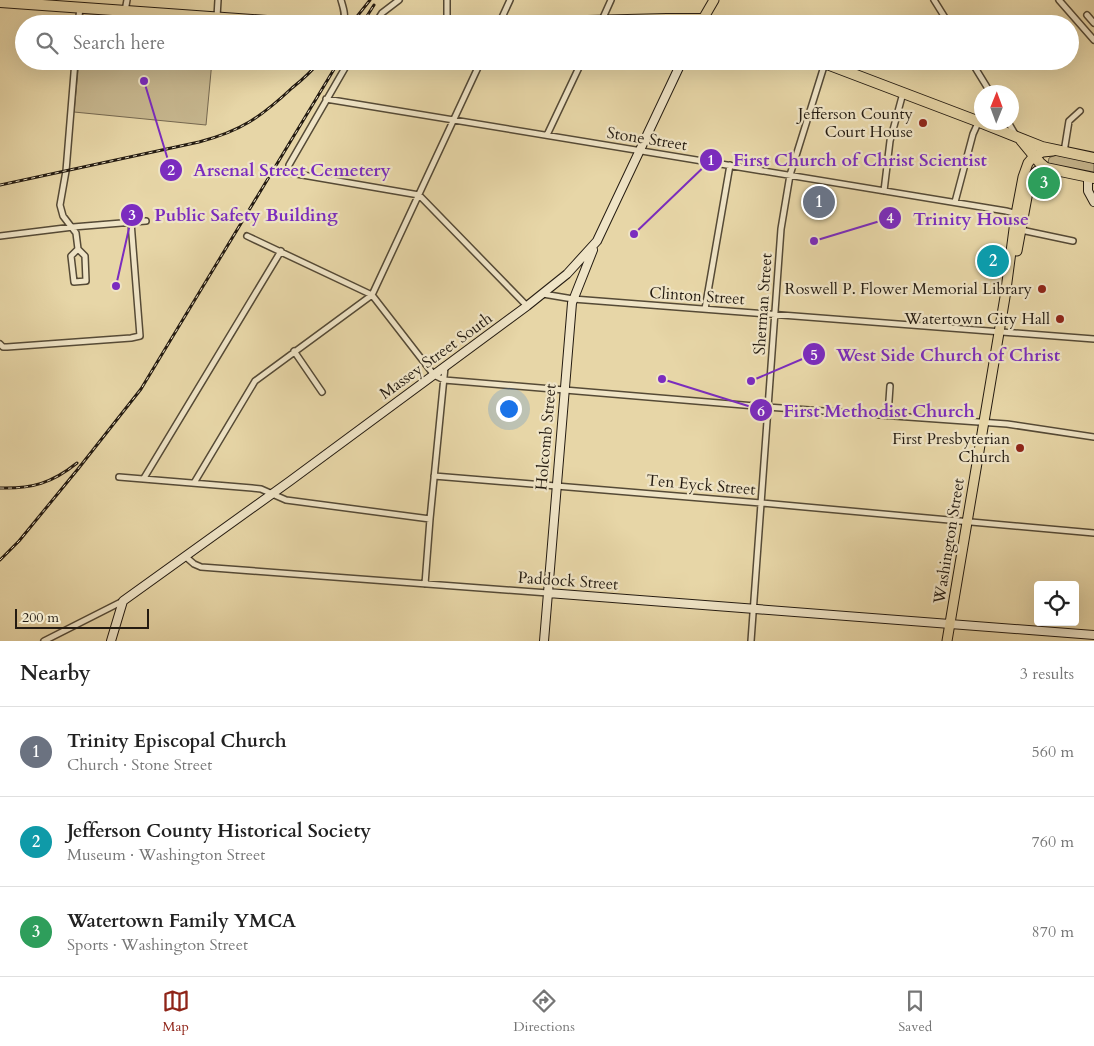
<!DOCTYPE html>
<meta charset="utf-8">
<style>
body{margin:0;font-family:Cardo,serif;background:#f6f6f6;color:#222}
.controls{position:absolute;right:15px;bottom:15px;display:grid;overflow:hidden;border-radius:5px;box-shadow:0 5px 20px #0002}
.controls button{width:45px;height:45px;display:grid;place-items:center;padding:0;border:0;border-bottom:1px solid #e0e0e0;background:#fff;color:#222;font:25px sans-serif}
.compass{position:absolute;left:974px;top:85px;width:45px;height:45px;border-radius:50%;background:#fff;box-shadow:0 5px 20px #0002;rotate:1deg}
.scale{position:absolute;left:15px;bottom:12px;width:134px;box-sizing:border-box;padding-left:5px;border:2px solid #241b11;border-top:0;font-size:14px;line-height:18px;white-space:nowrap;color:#241b11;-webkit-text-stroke:4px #efe4c6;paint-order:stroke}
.you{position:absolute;left:508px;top:408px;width:18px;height:18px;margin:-12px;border:4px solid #fff;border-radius:50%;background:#1a73e8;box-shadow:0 0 0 8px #1a73e833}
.badge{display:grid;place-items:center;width:32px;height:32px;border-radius:50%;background:#8f2418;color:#fff;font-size:16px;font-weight:700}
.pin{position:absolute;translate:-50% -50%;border:2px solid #fff;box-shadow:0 1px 5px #0006}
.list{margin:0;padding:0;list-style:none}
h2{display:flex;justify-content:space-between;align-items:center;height:65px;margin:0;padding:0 20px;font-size:21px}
h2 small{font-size:16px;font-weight:400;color:#767676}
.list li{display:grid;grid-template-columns:32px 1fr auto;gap:15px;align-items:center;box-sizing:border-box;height:90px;padding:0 20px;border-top:1px solid #e0e0e0}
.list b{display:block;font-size:19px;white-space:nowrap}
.list p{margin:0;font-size:16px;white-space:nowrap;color:#767676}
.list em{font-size:16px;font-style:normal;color:#767676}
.icon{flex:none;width:28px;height:28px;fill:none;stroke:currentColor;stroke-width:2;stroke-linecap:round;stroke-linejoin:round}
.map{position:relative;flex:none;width:1094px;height:641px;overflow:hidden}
.search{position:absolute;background:#fff;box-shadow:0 5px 20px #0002;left:15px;right:15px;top:15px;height:55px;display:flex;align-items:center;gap:12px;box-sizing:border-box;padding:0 18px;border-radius:28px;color:#767676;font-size:19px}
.sheet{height:335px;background:#fff}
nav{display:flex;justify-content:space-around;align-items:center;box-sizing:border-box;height:70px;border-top:1px solid #e0e0e0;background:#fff;font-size:14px;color:#767676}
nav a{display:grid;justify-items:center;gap:2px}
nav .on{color:#8f2418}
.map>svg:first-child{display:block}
</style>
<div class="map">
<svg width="1094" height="641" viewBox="0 0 1094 641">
<rect width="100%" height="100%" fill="#e7d6a7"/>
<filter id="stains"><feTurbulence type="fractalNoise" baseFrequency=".004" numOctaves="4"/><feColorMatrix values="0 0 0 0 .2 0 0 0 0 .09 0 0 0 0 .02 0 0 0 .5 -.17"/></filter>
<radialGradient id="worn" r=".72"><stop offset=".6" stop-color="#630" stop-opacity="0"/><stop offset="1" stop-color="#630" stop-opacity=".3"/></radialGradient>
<path fill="#c6b68e" stroke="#756850" d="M83,13l127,11h-128z
M79,61h133l-6,64 -132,-13z
M1055,155l39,7v12l-43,-9 -3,-2 1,-5z"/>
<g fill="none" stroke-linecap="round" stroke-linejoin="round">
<defs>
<path id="street" d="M341,0c2,7 6,17 1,24
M934,0l15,24
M1059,0l35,40
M125,11l2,-11
M1087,15l7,8
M217,17l1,-17
M602,20l9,-20
M78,24l2,-16
M375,24l7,-11 17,-13
M447,24v-24
M499,24l11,-24
M75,61l-9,110 -6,34 3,11 13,17 2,16 7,7 1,25 -12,1 -3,-26 7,-7
M349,61l-60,104v5l2,3 128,22 108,111
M971,61l19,31
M326,99l680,112 12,3
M1008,122l7,12
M547,135l35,-74
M1064,152l5,-31 11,-10
M884,191l6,-50 13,-48
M955,202l18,-68 9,-20
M1021,230l52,11
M0,236l73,-9 73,-6
M247,236l125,59 62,80 10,5 323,27 240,17 87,13
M543,294l30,5 521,40
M705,309l25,-144
M0,344l3,3h4l124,-9 9,-2 -9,-114
M294,351l28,41
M888,415l2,-29
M434,476l327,27 333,30
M119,477l133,11 9,1 25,11 144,19
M144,478l137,-227
M194,483l61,-102 117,-86 109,-234
M186,557l8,7 7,3 347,26
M425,584l5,-65 15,-152
M44,641l79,-40
M751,641l30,-412 9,-54 35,-112"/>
<path id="secondary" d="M1088,177v14l6,11
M548,593l546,42
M111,641l12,-40 167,-120 237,-175 40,-32 30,-33 85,-180
M544,641l28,-338 21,-53"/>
<path id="primary" d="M703,19l11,-19
M1017,251l13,-70 7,-10 13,-1
M947,641l58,-344 11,-83 7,-37 5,-14 6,-7 9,-4 10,-1"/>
<path id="highway" d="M0,2l267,19 69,3
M473,24l194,-5h36l15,5
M819,61l158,60 65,26 52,11
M1021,140l19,23 6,5 48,10"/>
</defs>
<use href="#street" stroke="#554a36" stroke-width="8"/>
<use href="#secondary" stroke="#241b11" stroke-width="10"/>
<use href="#primary" stroke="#241b11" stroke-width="11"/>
<use href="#highway" stroke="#241b11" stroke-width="12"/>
<use href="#street" stroke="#efe4c6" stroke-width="5"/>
<use href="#secondary" stroke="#efe4c6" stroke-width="8"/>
<use href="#primary" stroke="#e7d6a7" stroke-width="9"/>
<use href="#highway" stroke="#e7d6a7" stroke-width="10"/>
<defs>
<path id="rail" d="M351,24l19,-24
M362,24l12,-19
M0,185l199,-43c42,-11 62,-25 93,-54 10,-8 20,-17 28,-27
M0,488c32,1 52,-5 77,-25
M0,560l19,-19 59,-72 63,-80 198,-328"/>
</defs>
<use href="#rail" stroke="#241b11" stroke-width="3"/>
<use href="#rail" stroke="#efe4c6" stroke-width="1" stroke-dasharray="4" stroke-linecap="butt"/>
</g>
<g fill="#8f2418" stroke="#efe4c6" stroke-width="2">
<circle cx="923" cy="123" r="5"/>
<circle cx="1042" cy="289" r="5"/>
<circle cx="1060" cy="319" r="5"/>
<circle cx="1020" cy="448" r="5"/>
</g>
<g text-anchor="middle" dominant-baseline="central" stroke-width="4.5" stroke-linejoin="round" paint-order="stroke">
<g font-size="16" fill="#241b11" stroke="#efe4c6" text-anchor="end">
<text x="913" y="114">Jefferson County<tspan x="913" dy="18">Court House</tspan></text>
<text x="1032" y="289">Roswell P. Flower Memorial Library</text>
<text x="1050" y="319">Watertown City Hall</text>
<text x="1010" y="439">First Presbyterian<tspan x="1010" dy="18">Church</tspan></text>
</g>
<g font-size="16" fill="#241b11" stroke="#efe4c6">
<text transform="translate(647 139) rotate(9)">Stone Street</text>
<text transform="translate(697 296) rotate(4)">Clinton Street</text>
<text transform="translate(763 304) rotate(-86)">Sherman Street</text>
<text transform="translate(436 356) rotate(-36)">Massey Street South</text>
<text transform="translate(546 437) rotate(-85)">Holcomb Street</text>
<text transform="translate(701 485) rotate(5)">Ten Eyck Street</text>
<text transform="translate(949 541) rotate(-81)">Washington Street</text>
<text transform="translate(568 581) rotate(4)">Paddock Street</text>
</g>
</g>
<path fill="none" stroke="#7b2cbf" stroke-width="2" d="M634 234L711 160M144 81L171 170M116 286L132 215M814 241L890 218M751 381L814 354M662 379L761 410"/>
<g fill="#7b2cbf" stroke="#efe4c6" stroke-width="2">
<circle cx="634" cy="234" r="5"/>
<circle cx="144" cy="81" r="5"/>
<circle cx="116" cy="286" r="5"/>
<circle cx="814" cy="241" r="5"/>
<circle cx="751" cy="381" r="5"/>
<circle cx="662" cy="379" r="5"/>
<circle cx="711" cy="160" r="12"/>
<circle cx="171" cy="170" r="12"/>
<circle cx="132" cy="215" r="12"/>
<circle cx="890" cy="218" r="12"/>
<circle cx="814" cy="354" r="12"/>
<circle cx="761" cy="410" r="12"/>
</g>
<g font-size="15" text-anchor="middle" font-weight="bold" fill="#fff">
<text x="711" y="165">1</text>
<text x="171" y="175">2</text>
<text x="132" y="220">3</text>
<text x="890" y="223">4</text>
<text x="814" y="360">5</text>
<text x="761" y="416">6</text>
</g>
<g font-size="18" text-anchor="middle" font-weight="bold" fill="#7b2cbf" stroke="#efe4c6" stroke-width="4.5" stroke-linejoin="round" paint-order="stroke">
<text x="860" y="166">First Church of Christ Scientist</text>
<text x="292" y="176">Arsenal Street Cemetery</text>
<text x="246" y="221">Public Safety Building</text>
<text x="971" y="225">Trinity House</text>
<text x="948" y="361">West Side Church of Christ</text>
<text x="879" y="417">First Methodist Church</text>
</g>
<rect width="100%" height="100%" filter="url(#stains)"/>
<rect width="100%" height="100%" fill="url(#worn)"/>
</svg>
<div class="controls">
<button><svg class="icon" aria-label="locate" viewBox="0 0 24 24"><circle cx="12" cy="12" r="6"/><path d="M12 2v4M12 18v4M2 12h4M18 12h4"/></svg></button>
</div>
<svg class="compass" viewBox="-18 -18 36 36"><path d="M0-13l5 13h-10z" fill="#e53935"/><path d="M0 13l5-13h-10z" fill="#767676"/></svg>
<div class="scale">200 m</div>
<div class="you"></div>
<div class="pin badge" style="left:819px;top:202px;background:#6b7280">1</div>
<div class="pin badge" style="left:993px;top:261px;background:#0f9aa8">2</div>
<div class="pin badge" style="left:1044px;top:183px;background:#2e9e5b">3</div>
<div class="search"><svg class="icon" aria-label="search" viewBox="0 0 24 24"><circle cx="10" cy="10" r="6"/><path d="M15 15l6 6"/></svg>Search here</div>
</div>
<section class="sheet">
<h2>Nearby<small>3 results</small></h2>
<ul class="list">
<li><span class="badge" style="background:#6b7280">1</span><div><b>Trinity Episcopal Church</b><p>Church · Stone Street</p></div><em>560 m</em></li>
<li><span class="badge" style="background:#0f9aa8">2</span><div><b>Jefferson County Historical Society</b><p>Museum · Washington Street</p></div><em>760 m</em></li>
<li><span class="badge" style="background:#2e9e5b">3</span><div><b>Watertown Family YMCA</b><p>Sports · Washington Street</p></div><em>870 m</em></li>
</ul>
</section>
<nav>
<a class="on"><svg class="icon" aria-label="map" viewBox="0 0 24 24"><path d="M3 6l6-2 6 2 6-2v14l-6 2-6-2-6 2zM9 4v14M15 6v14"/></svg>Map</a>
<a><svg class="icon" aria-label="directions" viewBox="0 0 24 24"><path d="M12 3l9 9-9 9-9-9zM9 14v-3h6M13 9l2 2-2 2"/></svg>Directions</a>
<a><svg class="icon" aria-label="saved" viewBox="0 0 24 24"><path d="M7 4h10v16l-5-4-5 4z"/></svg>Saved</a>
</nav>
